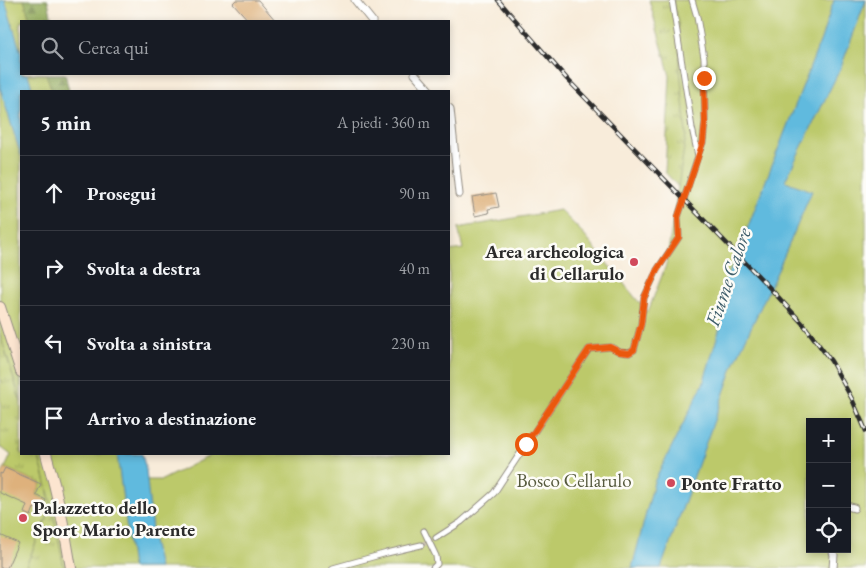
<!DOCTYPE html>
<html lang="it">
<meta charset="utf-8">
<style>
body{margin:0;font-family:"EB Garamond",serif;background:#242831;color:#f1f3f6}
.controls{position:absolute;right:15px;bottom:15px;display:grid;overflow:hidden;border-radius:0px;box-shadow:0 2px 8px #0003}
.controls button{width:45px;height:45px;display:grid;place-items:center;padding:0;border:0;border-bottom:1px solid #363941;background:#171b24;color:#f1f3f6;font:25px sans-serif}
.stop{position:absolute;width:15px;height:15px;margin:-11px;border:4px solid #ea580c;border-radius:50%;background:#fff}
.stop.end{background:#ea580c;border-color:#fff;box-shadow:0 1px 5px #0008}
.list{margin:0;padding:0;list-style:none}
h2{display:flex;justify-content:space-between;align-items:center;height:65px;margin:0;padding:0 20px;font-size:21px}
h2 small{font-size:16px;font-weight:400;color:#9ea1a6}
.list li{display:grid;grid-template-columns:32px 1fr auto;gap:15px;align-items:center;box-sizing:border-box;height:75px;padding:0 20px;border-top:1px solid #363941}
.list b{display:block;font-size:19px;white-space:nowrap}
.list em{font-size:16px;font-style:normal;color:#9ea1a6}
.icon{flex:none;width:28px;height:28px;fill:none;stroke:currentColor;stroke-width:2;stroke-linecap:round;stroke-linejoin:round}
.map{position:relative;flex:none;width:866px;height:568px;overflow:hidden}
.search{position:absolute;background:#171b24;box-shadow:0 2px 8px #0003;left:20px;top:20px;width:430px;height:55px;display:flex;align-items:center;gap:12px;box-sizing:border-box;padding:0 18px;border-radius:0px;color:#9ea1a6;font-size:19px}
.panel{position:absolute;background:#171b24;box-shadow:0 2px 8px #0003;left:20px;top:90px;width:430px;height:365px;border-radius:0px}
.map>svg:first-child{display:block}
</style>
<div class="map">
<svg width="866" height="568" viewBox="0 0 866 568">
<defs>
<pattern id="grass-tufts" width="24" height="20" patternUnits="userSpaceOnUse" patternTransform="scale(1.25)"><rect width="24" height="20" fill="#bcc96b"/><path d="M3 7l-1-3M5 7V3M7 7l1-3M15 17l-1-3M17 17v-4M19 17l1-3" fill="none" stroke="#99a358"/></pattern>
<pattern id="forest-firs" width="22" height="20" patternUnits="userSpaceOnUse" patternTransform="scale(1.25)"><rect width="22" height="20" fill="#95ad5f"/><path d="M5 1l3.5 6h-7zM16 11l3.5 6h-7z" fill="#7a8d4f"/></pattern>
</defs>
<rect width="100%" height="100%" fill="#fdfcf7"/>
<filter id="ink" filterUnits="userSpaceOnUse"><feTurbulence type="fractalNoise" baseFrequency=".02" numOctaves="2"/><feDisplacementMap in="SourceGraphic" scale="10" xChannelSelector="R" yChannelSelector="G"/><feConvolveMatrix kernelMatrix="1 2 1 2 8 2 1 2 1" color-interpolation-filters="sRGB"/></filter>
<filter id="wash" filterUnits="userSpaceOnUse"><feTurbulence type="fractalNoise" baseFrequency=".0096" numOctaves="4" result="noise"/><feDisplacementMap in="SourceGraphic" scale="20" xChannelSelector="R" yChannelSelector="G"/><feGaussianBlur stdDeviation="1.12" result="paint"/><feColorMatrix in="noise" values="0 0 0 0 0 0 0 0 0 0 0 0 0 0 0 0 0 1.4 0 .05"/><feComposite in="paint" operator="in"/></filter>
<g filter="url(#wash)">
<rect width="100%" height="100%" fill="#f8ecda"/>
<path fill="url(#grass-tufts)" stroke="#747a4b" d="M649,0h48l-9,198 -23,-26 5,-96z
M0,334l21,68v52h17c11,37 19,75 26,114h-39l23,-53 -7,-4 -5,-16 5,-11 -36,-16 6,-13 -9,-7h-2z"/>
<path fill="url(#forest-firs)" stroke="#606c45" d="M5,0h43l4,21h-31z
M28,74h37l4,17h-36z"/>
<path fill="#bcc96b" stroke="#747a4b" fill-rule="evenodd" d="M0,0h24l6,21h-9v53h25l6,17h-31v311l-21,-68z
M673,0h193v568h-802c-7,-39 -15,-77 -26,-114h99l6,26h19l51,-26h236v-203l14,-2 -5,-21 102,-18 19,19 68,83 2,-3 17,-44 20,-130 -6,-68 -2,-45zM810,422h37v127h-37z
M5,468l36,16 -5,11 10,5 -5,11 7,4 -23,53h-25v-95l2,1z"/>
<path fill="#61bade" stroke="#467284" d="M0,0h5l16,53v21h7l5,17h-12v65l-21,-68z
M834,0h32l-25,67 -56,114 27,10 -34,79 -43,92 -74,206h-29l22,-86 49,-98 25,-83 -4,-20 12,-21 4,-13 81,-208z
M117,454h25l4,16 7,71 6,27h-27z"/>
<g id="blocks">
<path fill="#deb17c" d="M236,0h22l18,21h-27l-16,-18z
M496,193l3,14 -11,2 1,4 -14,3 -3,-19z
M5,468l36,16 -5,11 10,5 -5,11 -7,-3 -3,8 -7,-3 3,-8 -27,-12v-20l2,1z
M0,535l18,8 -11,25h-7z"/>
</g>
</g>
<g filter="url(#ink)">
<use href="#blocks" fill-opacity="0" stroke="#928c82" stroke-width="1"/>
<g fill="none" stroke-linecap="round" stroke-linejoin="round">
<path stroke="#cfc5b7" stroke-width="5" stroke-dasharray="5 2.5" stroke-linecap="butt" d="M421,545l15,-7"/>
<defs>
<path id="pedestrian" d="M692,0l5,17 7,41 1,64 -2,20 -5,13
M424,531l12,25 1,8 -4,4
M436,538l25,-16 33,-29 95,-144 22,-2 9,5 9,1 5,-3 7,-26 3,-26 13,-28 22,-33 -1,-20 20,-61 -6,-28 -20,-128
M333,568l54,-15 34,-8"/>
<path id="minor" d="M355,0l17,21
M415,74l15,17
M449,108l1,1 9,85
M847,506l7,2
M832,549l2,6 -1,13"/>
<path id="secondary" d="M0,307l21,65
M46,454c11,38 19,75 25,114"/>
</defs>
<use href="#pedestrian" stroke="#928c82" stroke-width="7"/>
<use href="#minor" stroke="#928c82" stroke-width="9"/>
<use href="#secondary" stroke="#928c82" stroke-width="12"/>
<use href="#pedestrian" stroke="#fff" stroke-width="5"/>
<use href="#minor" stroke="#fff" stroke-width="7"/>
<use href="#secondary" stroke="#fce5d0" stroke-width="10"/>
<defs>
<path id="rail" d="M498,0l69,79 201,207 36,39 27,36 21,38 14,32"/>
</defs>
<use href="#rail" stroke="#2b2b2b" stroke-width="4.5"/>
<use href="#rail" stroke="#fdfcf7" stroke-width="2.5" stroke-dasharray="8" stroke-linecap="butt"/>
</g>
</g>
<g fill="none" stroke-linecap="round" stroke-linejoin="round" filter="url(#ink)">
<path stroke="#ea580c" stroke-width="6" d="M526,444l63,-95 21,-2 10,5 9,1 5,-3 7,-26 3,-26 13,-28 22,-33 -1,-20 25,-75 2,-20 -1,-44"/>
</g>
<g fill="#d1495b" stroke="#fdfcf7" stroke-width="2">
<circle cx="634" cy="262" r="5"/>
<circle cx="671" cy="483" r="5"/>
<circle cx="23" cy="518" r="5"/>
</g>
<g text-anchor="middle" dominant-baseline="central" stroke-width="5" stroke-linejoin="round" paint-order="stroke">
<g font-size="19" font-weight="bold" fill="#2b2b2b" stroke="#fdfcf7" text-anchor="start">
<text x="624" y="251" text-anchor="end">Area archeologica<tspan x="624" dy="22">di Cellarulo</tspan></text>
<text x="681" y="483">Ponte Fratto</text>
<text x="33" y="507">Palazzetto dello<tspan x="33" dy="22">Sport Mario Parente</tspan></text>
</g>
<g font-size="19" fill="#565a3e" stroke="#fdfcf7">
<text x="574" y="480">Bosco Cellarulo</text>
</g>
<g font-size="20" font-style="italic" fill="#3e5d6a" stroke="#fdfcf7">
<text transform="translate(728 277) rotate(-71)">Fiume Calore</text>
</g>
</g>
</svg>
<div class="controls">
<button>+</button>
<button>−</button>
<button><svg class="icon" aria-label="locate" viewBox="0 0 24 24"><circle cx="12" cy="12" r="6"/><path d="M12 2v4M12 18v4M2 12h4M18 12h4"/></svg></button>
</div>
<div class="stop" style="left:526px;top:444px"></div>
<div class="stop end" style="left:704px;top:78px"></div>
<div class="search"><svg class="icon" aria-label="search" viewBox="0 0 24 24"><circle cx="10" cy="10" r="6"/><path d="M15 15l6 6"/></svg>Cerca qui</div>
<section class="panel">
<h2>5 min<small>A piedi · 360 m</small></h2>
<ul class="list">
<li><svg class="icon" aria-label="ahead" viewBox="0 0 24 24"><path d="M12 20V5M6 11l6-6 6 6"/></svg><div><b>Prosegui</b></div><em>90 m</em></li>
<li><svg class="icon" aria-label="right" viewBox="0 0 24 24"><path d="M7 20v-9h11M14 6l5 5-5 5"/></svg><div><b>Svolta a destra</b></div><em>40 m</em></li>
<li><svg class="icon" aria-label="left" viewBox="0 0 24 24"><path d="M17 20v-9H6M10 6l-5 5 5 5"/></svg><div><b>Svolta a sinistra</b></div><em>230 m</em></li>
<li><svg class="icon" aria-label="arrive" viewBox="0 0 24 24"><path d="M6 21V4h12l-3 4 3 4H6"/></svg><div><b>Arrivo a destinazione</b></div></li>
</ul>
</section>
</div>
